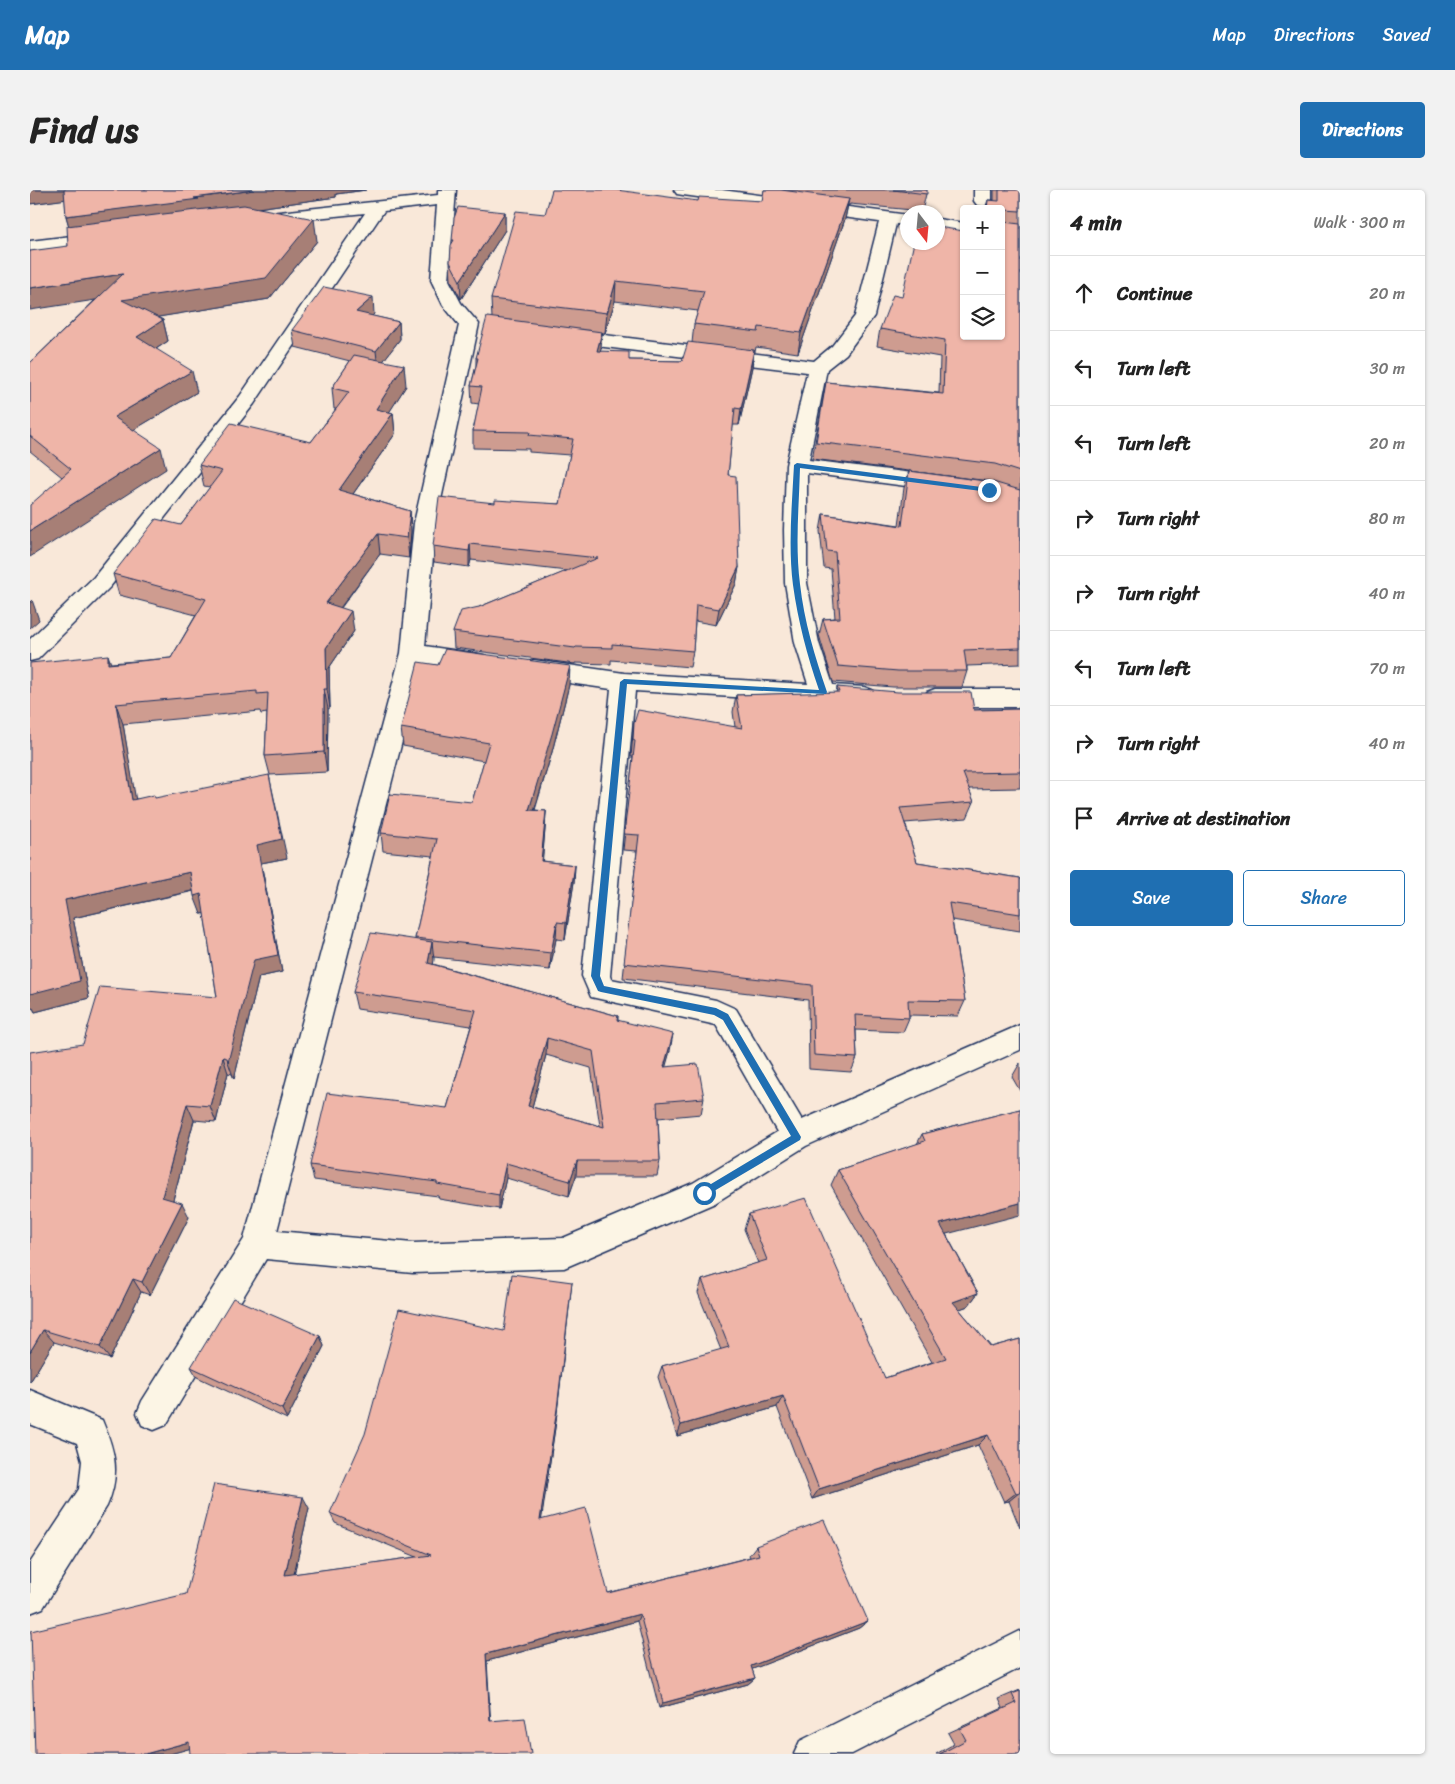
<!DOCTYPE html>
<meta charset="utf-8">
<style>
body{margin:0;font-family:Sriracha,sans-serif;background:#f2f2f2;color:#222}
.controls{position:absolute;right:15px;top:15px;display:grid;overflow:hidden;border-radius:5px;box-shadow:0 1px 4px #0004}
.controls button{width:45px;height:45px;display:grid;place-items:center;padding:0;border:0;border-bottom:1px solid #e0e0e0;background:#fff;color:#222;font:25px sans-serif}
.compass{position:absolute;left:870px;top:15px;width:45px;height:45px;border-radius:50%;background:#fff;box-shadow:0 1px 4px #0004;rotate:164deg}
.stop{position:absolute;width:15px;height:15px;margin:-11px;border:4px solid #1f6fb2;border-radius:50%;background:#fff}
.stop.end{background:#1f6fb2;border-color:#fff;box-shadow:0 1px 5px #0008}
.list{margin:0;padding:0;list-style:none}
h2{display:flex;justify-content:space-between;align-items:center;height:65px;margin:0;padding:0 20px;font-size:21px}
h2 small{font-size:16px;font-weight:400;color:#767676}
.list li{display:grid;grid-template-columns:32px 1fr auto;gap:15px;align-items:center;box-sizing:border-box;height:75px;padding:0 20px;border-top:1px solid #e0e0e0}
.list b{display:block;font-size:19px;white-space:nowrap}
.list em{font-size:16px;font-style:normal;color:#767676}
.actions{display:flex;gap:10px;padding:15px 20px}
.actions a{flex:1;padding:11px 0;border:1px solid #1f6fb2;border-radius:5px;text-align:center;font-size:18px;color:#1f6fb2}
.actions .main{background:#1f6fb2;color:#fff}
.icon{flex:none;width:28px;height:28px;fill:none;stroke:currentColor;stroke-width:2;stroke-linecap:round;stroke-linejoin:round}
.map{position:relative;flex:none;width:990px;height:1564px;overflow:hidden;border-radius:5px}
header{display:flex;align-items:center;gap:30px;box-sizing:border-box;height:70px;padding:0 25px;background:#1f6fb2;color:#fff}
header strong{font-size:24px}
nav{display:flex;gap:28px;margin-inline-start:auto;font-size:18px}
.intro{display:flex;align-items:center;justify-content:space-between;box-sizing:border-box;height:120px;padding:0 30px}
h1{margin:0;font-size:35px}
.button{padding:12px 22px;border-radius:5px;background:#1f6fb2;color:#fff;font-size:18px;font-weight:700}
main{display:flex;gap:30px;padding:0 30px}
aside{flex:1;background:#fff;border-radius:5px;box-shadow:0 1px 4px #0004}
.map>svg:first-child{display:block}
</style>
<header>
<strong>Map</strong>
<nav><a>Map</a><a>Directions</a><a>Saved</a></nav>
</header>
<div class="intro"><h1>Find us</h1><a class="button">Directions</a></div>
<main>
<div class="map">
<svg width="990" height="1564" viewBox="0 0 990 1564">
<rect width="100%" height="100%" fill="#f9e8d9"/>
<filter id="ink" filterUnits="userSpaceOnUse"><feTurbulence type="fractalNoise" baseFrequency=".02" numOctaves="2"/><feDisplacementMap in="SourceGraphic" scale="10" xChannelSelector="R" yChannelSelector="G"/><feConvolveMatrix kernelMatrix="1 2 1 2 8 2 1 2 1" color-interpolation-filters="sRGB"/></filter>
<g filter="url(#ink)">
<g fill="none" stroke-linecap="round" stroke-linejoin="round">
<defs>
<path id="minor" d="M408,0h18l-7,90 12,23 18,21 -43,199 -11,123 54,8 8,2 4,6 -4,6 -8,2 -57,-7 -145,568 136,12 150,-5 130,-55 84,-51 -61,-107 -125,-28 -9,-21 29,-287 -77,-11 -8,-3 -4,-6 4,-6 8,-3 90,13 184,11 -13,-41 -10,-60 -1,-53 2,-65 21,-93 -243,-30 -7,-2 -3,-4 3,-4 7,-2 250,31 18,-15 23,-30 24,-94 -196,-27 -6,-1 -3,-4h48l186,25v10l-12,-1 -22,92 -28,38 -19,15 -18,91 135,17 8,2 3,5 -3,5 -8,2 -137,-18v110l12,60 14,42 31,2 8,3 4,6 -4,6 -8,3 -229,-14 -25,285 1,3 105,21 20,9 66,111 218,-95v25l-214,96 -91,57 -151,65 -151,5 -147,-14 -100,166 -12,5 -12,-5 -5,-12 5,-12 102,-162 157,-586 13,-130 45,-198 -16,-20 -12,-25 6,-75 -53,6 -130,193 -144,183 -72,72 -8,2v-22l64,-62 146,-181 125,-183 -108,11 -6,-1 -3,-4 3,-4 187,-20z
M944,0h18v11l-3,4 -6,1 -6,-1 -3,-4z
M908,29l26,4v10l-26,-4z
M75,42l6,1 3,4 -3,4 -81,10v-10z
M905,499h85v18h-85l-8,-3 -4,-6 4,-6z
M0,1200l72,30c13,31 19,53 5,86l-64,102 -13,5v-50l49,-74 3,-28 -5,-18 -47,-19z
M990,1441v37l-168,86h-58l6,-13z"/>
</defs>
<use href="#minor" stroke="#1b2f5e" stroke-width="3"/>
<use href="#minor" fill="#fcf5e5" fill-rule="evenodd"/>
</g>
<path fill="#ce9c90" stroke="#1b2f5e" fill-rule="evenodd" d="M0,0h336l-30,4v3l-79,11 60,33 -48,58 -112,18 6,3 5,21 -12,8 41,43 -64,38 33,39 -104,8 -32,-26v-88l65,-63 -27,-54 1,-20 -3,-10 -1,-17 -35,5z
M734,0h163l-5,21 -72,-7v1h-2l-3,14 -47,134 -42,-6 -1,5h-1l-2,15 -13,58h-6l-5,50 11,92 -3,17 -20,41 -21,-4 -2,30 -3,16 -79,-7v4l-36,-1v1l-121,-16 -1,-16 26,-25 88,-36 -96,-11 -2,7 -35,-5 -1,-16 62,-43 65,1 10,-49 -41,-3v-3l-56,-1v-17l6,-27 -7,-1 -1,-17 5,-20v-8l16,-40 -1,-19 54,-85 153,-13h64zM585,111l83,10 -4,13 -2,19 -10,18 -53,-1 -29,-9 2,-18h3z
M964,0h26v474l-53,2v5l-5,16h-69l-60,-5 -14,-47 4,-16 12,-1 -4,-49 -7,-1 -4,-37 3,-17 76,11 5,-37 5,-17 83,11 -3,-1 -177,-22 14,-77 113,11 1,-36 -63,-11 3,-17 84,7 37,-127h-16l3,-9h6z
M475,22v18l-44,69 -10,-19 -1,-18 2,-22z
M344,124l-2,2 27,6 1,17 -17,22 23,25 -17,26 4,1 2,21 -42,60 57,17 1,20 -2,27 -29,-4 -39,54 13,23 -25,37 1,40 -2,1 -1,63 -57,3 -5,-19 2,-43 -6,1 -1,-3 -137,13 12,75 20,-1 132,60 -26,5 21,109 -23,5 -25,102 -2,-5 -4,-1 -12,49 -22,-2 -21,80 16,17 -39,78 -9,-3 -31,67 -56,-17 -24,40 53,-338 134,-47 -13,-84 -3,1 -7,-23 -121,27 16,80 -54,14 -2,-4 78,-345 60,-5 25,-43 -77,-20 -6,-21 68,-49 29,-38 -6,-1 -5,-21 112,-23 25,-33h-2l-2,-21 18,-27 -55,-14 -3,-17z
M539,495l-17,67 -17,58 11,1 -1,18 -3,32 33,4 -1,17 -9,58 -9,-1 -6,31 -116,-13 -1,7 185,52v5l52,30 -5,16 39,31 -3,16 -43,4 2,43 -3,15h-81l-7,20 -63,-18 -7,31 -60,-10 -1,-3 -124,-16 -4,-15 137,-57 24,-82 -114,-17 -4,-17 62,-53 18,-83 -50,-5 -2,-18 91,-31 12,-41 -81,-15 -2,-18zM516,865l45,13 9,58 -68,-19z
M807,497l137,23 46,-1v79l-51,1 5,13 -7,16 -62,5 12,39 103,16v53l-68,-11 13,81 -7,15 -49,-1v3l-6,14 -47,-2 1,28 -6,14 -42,-3 -1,-69 -185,-22 14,-127 -14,-1 10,-93h-2l3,-34 101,4 -2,-15 3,-17 100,-2z
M990,873v28l-8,-14z
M990,919l-74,125 32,59 -10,13 -9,3 32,38 29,-8v189l-11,-27 -5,1 -26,-57 -166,54 -35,-92 -100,29 -19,-59 4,-11 59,-16 -23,-57 4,-13 56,-17 -14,-34 5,-15 136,164 47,-16 -101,-177 7,-15 79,-26 5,-10z
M540,1107l-14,124 -15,99 67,73 142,-36 -1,-2 7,-9 112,75 -9,7 -107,41 3,9 -7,6 -89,24 -22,-87 -150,40 -317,93h-135l151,-160 123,-86 -15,66 123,-17 -82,-34 -5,-10 174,-182z
M290,1146l4,10 -37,73 -90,-42 -6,-10z
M990,1500v64h-84l18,-10 -6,-11 55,-25 -4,-9z"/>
<path fill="#a77f76" stroke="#1b2f5e" d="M0,0h36l2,9 -38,5z
M224,0h112l-30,4v3l-265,37 -5,-18z
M819,9l-4,20 -47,134 3,-20z
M475,22v18l-44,69 -1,-18z
M284,29l3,22 -48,58 -141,23 -6,-22z
M93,84l5,21 -98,15v-22z
M586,91l-1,20 -10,32 2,-20z
M343,107l1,17 -16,16 -2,-18z
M133,130l5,21 -26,17 -5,-21z
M369,132l1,17 -22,29 -2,-17z
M572,142l-1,16 -5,20 1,-17z
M724,160l-2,17 -13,58 2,-16z
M374,175l2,21 -28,44 -2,-21z
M162,181l5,21 -77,46 -6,-21z
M363,223l2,21 -54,77 -2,-21z
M131,258l5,21 -136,88v-26z
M380,321l1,20 -2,27 -2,-20z
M348,344l2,20 -51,69 -3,-20z
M440,354l1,16 -2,7v-16z
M709,377l-3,17 -20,41 3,-16z
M2,410l7,20 -9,8v-26z
M321,421l3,20 -25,37 1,40 -3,-19 -1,-41z
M78,465l7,20 -7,-11z
M540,476l-1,19 -17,67 -23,76v-18z
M294,499l4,20 -1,63 -3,-20z
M86,514l7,20 16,95 -7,-19z
M239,585l18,83 -26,5 21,109 -23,5 -25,102 -6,-17 29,-217z
M516,621l-1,18 -4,50v-18z
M545,675l-1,17 -9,58 1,-17z
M160,682l6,18 -123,28 16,80 -54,14 -2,-4 -3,1v-15l35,-94z
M171,704l6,19 -6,1 -7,-18z
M527,732l-1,17 -6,31 1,-17z
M402,752l2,18 -4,21 -2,-18z
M643,844l-3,17 -9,33 3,-17z
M517,848l-1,17 -18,67v-16z
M193,867l5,16 -12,49 -6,-16z
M157,914l7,16 -24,91 -8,-14z
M547,971l-1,15 -7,20 1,-15z
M476,973v15l-7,31v-14z
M152,1013l7,14 -39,78 -8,-13z
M990,1013v12l-89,23 9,-14z
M103,1089l8,13 -31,67 -10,-12z
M542,1092l-16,139 -16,109v-10z
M948,1103l-10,13 -24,9 9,-13z
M13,1140l11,12 -24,40v-30z
M290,1146l4,10 -37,73 -5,-10z
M753,1206l-6,11 -100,29 4,-11z
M958,1245l-10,10 -166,54 7,-10z
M990,1302l-11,9 -5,1 12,-9z
M273,1307l6,11 -17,75 -7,-8z
M610,1424l-3,7 -150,40 4,65 -1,-5 -4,-67z
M838,1431l-9,7 -114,44 6,-6z
M725,1488l-7,6 -89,24 4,-5z
M159,1552l10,4 -29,8h-25z"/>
<path fill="#efb5a8" stroke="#1b2f5e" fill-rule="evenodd" d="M34,0h190l-60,8 5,1 -133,17z
M522,0h64l82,11 1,-4 63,4 2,-11h17l68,9 -48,134 -42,-6 -1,5 -64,-8 10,-33 -88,-10 -9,32 -116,-14 25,-88 29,3z
M863,0h34v4z
M969,0h21v21l-15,-1 -1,12 16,2v248l-25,-8 -179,-22 10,-60 117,12 2,-54 -65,-11 13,-34 9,2 12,-55h24v-15l26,4v105h37v-127h-14l1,-9 11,1z
M214,15l70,14 -48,59 -144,22 41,20 -26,17 55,34 -78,46 47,31 -131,83v-26l41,-36 -41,-33v-73l93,-89 -93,14v-37l38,-5 -1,-20 129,-16z
M428,17l47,5 -45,69 -10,-19 1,-17 3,-5h-2l2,-22z
M294,97l49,10 -17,15 43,10 -23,29 -84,-21z
M457,127l115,15 -5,19 32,1v8l53,1 6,-19 66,8 -13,59 -6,-1 -7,67 8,1 3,91 -20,42 -23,-4 -3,46 -81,-7v4l-36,-1 -1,1 -122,-16 8,-21 18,-4 119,-49 -128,-14 -1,7 -36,-5 6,-49 56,6v-3l65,4 13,-65 -44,-4 1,-3 -57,-1 9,-44 -11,-1 7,-28h-2z
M324,165l50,10 -28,44 17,4 -54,77 71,21 -3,27 -29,-4 -52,69 25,8 -25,37 1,41h-3v63l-59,4 3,-63 -11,1v-3l-141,13 16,96 22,-5 1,3 114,-23 13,64 -25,6 21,110 -24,5 -26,102 -1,-4 -4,-1 -13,49 -23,-2 -25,93 20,6 -40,79 -9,-3 -33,68 -57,-17 -13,22v-300l53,-8 17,-57 117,10 -16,-103 -7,2 -4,-24 -125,28 15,81 -50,13v-331l78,-8v9l63,-6 35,-59 -93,-25 43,-55 25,6 41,-54 -23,-6 32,-42 80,19 38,-50 -17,-4z
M879,281l84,11 27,8v158l-56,2 3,21h-69l-60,-5 -15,-47 17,-1 -5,-66 -8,-1 -4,-37 79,12z
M415,459l125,17 -18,68 -23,76 17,1 -5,50 34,4 -9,58 -9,-1 -6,31 -136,-15 22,-99 -56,-6 9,-39 82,8 17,-59 -88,-15 17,-66 20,3z
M807,497l61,5h73l3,18 46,-1v63l-57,1 11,29 -74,6 17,54 103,16v36l-71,-11 16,98 -57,-1 1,18 -54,-3 2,43 -43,-3 -2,-70 -188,-22 15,-128 -15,-1 11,-93 -2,-1 1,-17 4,-13 104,18 -6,-33 103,-3z
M341,743l61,9 -4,21 190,53 -1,4 56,14 -9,33 34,-3 6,34 -47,4 3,59h-83l-7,20 -64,-18 -7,32 -62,-11v-2l-127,-17 17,-72 120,15 29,-98 -123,-18zM517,848l46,13 11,76 -76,-21z
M990,919v94l-80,21 38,69 -25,9 38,45 29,-8v153l-4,1 -28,-58 -169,54 -36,-93 -102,29 -19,-59 67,-19 -27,-67 65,-20 -18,-46 57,-16 79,180 61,-20 -108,-188 87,-29 -3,-7z
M482,1084l60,8 -15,127 -17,111 46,-12 22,85 151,-38 -3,-9 68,-26 44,101 -117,45 4,12 -92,25 -23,-89 -154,40 4,67 35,-3 6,36h-341l-1,-12 -44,12h-110l-4,-123 155,-37 28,-110 89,13 -18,78 146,-20 -101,-42 35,-79 34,-125 105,22z
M203,1108l87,38 -38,73 -91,-42z
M990,1501v63h-80l26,-14 -6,-11 56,-26 -4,-9z"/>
</g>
<path fill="#1f6fb2" d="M767,273l192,25 3,2 -3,2 -189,-24c-1,38 -5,77 0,116 4,37 15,73 27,108l-1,2 -199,-10 -27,292 4,10 112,22 12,6 73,123 -1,3 -96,57 -4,-4 1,-3 90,-54 -68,-116 -9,-5 -113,-23 -3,-1 -7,-15 29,-294 4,-3 195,11c-12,-35 -21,-69 -26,-105 -5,-39 -1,-81 1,-120z"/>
</svg>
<div class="controls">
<button>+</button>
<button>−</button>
<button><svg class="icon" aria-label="layers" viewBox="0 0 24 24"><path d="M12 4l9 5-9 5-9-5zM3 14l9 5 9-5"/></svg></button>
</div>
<svg class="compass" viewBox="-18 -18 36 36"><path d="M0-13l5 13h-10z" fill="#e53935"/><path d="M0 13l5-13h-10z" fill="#767676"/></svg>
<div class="stop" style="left:674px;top:1003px"></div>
<div class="stop end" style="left:959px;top:300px"></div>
</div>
<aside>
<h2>4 min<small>Walk · 300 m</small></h2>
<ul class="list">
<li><svg class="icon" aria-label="ahead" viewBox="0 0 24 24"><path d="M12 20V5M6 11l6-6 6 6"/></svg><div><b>Continue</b></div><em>20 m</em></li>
<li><svg class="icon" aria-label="left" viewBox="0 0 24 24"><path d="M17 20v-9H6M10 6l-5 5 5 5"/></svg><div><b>Turn left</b></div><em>30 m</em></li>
<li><svg class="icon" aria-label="left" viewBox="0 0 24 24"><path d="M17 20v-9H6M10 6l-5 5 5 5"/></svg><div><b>Turn left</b></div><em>20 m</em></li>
<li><svg class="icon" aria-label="right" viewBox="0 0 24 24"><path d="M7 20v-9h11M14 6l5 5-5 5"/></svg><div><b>Turn right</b></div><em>80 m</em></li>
<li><svg class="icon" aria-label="right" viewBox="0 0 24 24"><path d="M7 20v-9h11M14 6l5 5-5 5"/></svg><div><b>Turn right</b></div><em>40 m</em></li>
<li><svg class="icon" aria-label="left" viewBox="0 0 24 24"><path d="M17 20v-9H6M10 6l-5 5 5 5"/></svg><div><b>Turn left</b></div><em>70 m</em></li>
<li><svg class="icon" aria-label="right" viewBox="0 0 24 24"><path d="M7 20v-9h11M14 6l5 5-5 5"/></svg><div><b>Turn right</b></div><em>40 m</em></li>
<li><svg class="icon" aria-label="arrive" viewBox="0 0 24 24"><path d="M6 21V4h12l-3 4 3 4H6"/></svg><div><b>Arrive at destination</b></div></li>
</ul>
<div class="actions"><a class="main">Save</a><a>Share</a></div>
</aside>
</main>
